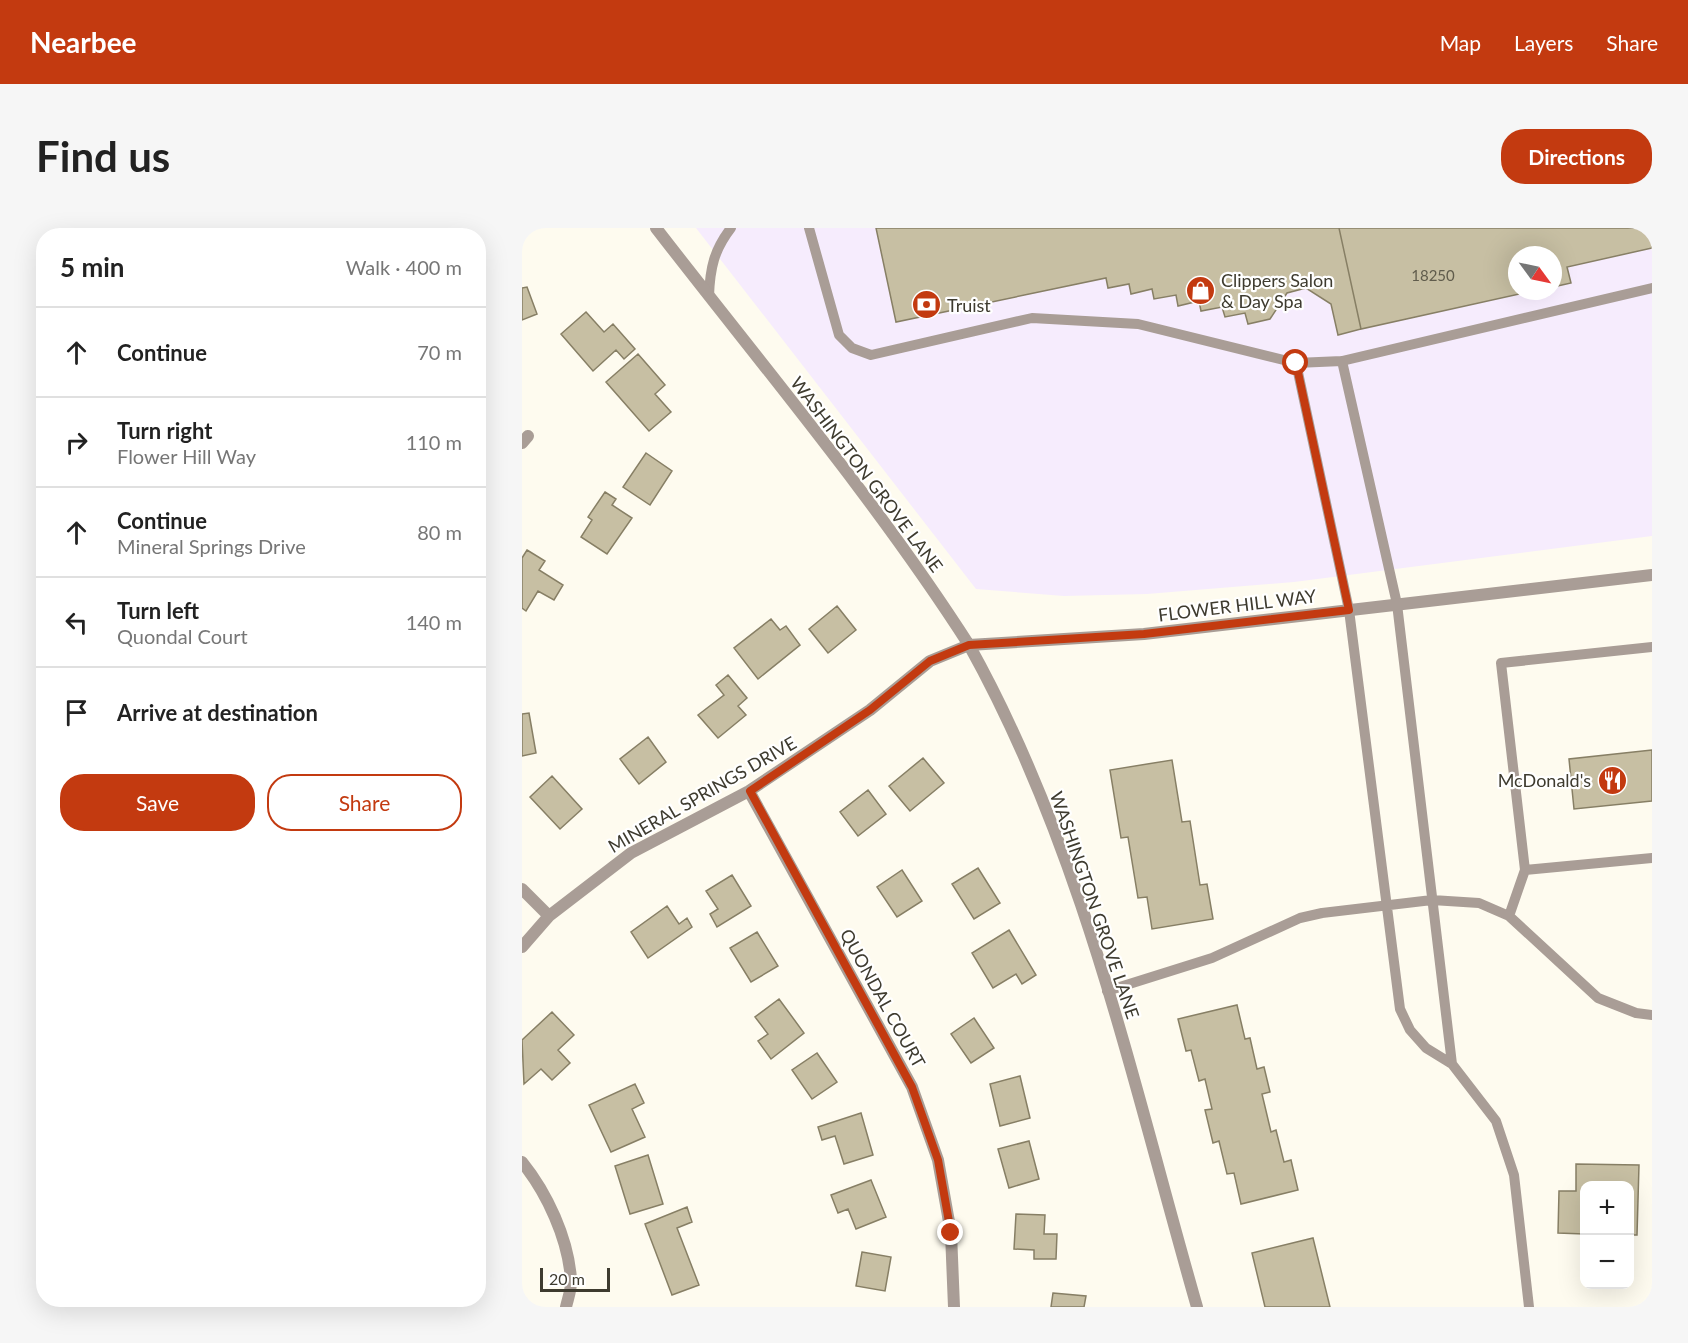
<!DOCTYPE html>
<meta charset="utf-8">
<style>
body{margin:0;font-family:Lato,sans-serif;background:#f6f6f6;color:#222}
.controls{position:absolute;right:18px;bottom:18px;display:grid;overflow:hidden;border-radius:12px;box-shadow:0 6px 24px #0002}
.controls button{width:54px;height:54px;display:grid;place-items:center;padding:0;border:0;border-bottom:2px solid #e0e0e0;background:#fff;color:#222;font:30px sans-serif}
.compass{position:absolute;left:986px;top:18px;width:54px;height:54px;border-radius:50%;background:#fff;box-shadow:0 6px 24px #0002;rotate:123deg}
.scale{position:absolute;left:18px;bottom:15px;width:70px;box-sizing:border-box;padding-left:6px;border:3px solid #3e3b2f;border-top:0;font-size:16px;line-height:21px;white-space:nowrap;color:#3e3b2f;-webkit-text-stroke:4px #fff;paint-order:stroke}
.stop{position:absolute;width:18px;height:18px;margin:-14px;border:4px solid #c33a10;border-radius:50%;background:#fff}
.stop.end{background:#c33a10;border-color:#fff;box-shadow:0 2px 6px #0008}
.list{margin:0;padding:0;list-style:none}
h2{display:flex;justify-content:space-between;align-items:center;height:78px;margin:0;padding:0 24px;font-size:26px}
h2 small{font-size:20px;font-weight:400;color:#767676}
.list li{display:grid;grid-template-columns:39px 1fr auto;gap:18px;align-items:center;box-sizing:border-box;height:90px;padding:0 24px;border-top:2px solid #e0e0e0}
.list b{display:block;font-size:22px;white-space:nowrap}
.list p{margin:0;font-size:20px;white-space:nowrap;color:#767676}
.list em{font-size:20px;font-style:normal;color:#767676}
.actions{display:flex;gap:12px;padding:18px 24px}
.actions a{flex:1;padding:14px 0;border:2px solid #c33a10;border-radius:24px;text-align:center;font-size:21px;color:#c33a10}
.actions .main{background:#c33a10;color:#fff}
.icon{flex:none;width:33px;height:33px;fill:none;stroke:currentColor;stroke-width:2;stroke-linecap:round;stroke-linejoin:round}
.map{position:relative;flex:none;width:1130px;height:1079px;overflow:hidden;border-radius:24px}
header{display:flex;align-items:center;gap:36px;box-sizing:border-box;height:84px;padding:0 30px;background:#c33a10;color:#fff}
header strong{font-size:28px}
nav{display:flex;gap:33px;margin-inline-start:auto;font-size:21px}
.intro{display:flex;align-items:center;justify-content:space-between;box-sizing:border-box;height:144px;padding:0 36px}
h1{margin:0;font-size:42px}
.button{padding:15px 27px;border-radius:24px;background:#c33a10;color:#fff;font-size:21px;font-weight:700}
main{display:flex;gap:36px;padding:0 36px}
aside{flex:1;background:#fff;border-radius:24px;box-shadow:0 6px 24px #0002}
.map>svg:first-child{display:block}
</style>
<header>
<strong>Nearbee</strong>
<nav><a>Map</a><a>Layers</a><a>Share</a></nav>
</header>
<div class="intro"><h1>Find us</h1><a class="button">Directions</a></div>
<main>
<aside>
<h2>5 min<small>Walk · 400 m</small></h2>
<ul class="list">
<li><svg class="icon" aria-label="ahead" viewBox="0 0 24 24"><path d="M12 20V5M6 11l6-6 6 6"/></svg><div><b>Continue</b></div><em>70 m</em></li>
<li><svg class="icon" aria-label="right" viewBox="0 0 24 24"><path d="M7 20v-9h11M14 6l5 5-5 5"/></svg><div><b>Turn right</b><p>Flower Hill Way</p></div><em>110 m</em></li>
<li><svg class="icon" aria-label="ahead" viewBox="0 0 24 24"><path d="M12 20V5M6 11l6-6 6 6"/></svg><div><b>Continue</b><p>Mineral Springs Drive</p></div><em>80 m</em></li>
<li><svg class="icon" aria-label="left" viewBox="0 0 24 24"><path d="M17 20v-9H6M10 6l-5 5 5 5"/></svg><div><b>Turn left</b><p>Quondal Court</p></div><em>140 m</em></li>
<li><svg class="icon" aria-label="arrive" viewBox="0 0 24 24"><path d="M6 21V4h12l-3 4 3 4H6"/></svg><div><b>Arrive at destination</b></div></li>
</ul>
<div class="actions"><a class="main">Save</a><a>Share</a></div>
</aside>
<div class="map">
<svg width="1130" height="1079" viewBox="0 0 1130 1079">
<rect width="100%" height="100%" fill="#fefbef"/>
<path fill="#f6ecfd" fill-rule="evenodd" d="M174,0h956v308l-358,46 -147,12 -83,2 -88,-7zM995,27h36v36h-36z"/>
<path fill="#c7bfa3" stroke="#877f65" stroke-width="1.5" d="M354,0h463l22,101 -23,6 -7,-31 -25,-16 -19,5 -17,26 -22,5 -3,-11 -20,4 -3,-10 -21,4 -2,-10 -21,5 -2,-11 -22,4 -2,-10 -21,5 -2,-10 -21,4 -2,-10 -210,44z
M817,0h313v20l-85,19 4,16 -18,4v-32h-36v36h16l-172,38z
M5,59l10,27 -15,6v-32z
M64,84l18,20 9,-8 22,25 -11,10 -8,-9 -23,21 -32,-37z
M116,126l27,31 -10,9 16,18 -22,19 -43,-49z
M124,225l26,18 -22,34 -27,-18z
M83,264l11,7 -4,6 20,13 -25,36 -26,-17 11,-17 -4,-3z
M5,322l18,11 -6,9 24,15 -9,15 -16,-9 -12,20 -4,-3v-50z
M315,378l19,24 -28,23 -19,-24z
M249,391l9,11 6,-4 14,19 -42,34 -24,-31z
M206,447l19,23 -9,8 8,9 -28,23 -20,-23 26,-20 -8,-10z
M7,485l7,40 -14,3v-42z
M126,509l18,25 -27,22 -19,-25z
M1130,522v51l-78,8 -5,-50z
M401,530l21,25 -34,28 -21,-25z
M650,532l10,62 8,-1 10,64 7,-1 6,35 -61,10 -5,-32 -9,1 -10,-61 -7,1 -11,-68z
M30,548l30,33 -22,20 -30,-32z
M346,562l18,24 -28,22 -18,-24z
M456,640l22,35 -26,16 -22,-35z
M380,642l20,31 -25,16 -20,-30z
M210,647l19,31 -34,21 -7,-13 8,-5 -12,-18z
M145,678l12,18 8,-6 5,9 -44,31 -17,-26z
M487,702l27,45 -14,9 -6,-10 -23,14 -21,-35z
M235,704l21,34 -27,16 -21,-34z
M257,771l25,34 -33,26 -13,-18 10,-7 -13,-17z
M715,777l8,34 5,-1 7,31 7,-2 6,25 -8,2 9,38 5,-2 8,32 7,-2 7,30 -57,14 -7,-31 -7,1 -8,-33 -6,2 -8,-33 7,-1 -7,-30 -6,2 -8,-31 -5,1 -8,-32z
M30,784l22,23 -16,15 12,13 -18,17 -11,-11 -17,15 -2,-44z
M452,790l20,30 -23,15 -20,-29z
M295,825l20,29 -25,17 -20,-29z
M498,848l10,42 -30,8 -10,-42z
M113,856l9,19 -12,6 13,28 -34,15 -22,-47z
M339,885l12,42 -29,9 -9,-28 -13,4 -4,-13z
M507,913l10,38 -30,9 -11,-39z
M126,927l15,49 -33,10 -15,-48z
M1054,936l63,1 -2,70h-7v-49h-46v48l-26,-1 1,-42h17z
M349,952l15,37 -30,12 -8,-20 -10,4 -7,-18z
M165,979l5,15 -15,6 22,57 -27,10 -27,-71z
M494,986l29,1 -1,19h13l-1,25h-22v-9l-20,-1z
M791,1010l17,69h-65l-13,-54z
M340,1024l29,5 -6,34 -29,-5z
M531,1065l33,3 -2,11h-33z"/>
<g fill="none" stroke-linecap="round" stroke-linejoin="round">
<path stroke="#a99d96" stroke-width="10" d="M287,0l30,107 13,13 19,7 161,-37 106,6 158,39 46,-2 310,-73
M187,68c1,-28 5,-46 22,-68
M820,133l55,243 55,460
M774,135l53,247 51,399 10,21 16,18 26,16 44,57 18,54 15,132
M1130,419l-151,16 24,207 127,-12
M987,688l16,-46
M585,763l105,-33 88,-40 22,-5 110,-13 47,3 30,13 89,82 38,15 16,2"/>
<path stroke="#a99d96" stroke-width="12" d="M0,215l6,-7
M227,563l163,296 26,73 13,73 3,74
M0,661l27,27
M0,719l27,-31 82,-63 118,-62 121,-81 60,-49 39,-16c114,204 164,439 228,662
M0,934c25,31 46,76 49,117 1,9 -3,19 -5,28"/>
<path stroke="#a99d96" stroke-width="12" d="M134,0c105,136 220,272 313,417l175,-11 508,-59"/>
</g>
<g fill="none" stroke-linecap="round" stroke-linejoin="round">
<path stroke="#c33a10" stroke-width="8" d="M429,1005l-13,-73 -26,-73 -162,-296 120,-81 60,-49 39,-16 175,-11 205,-24 -53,-247"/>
</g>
<defs>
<symbol id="shop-disc" viewBox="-11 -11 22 22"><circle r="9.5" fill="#c33a10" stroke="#fff"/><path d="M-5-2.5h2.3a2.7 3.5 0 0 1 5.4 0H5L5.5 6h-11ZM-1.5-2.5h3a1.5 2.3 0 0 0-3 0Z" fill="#fff"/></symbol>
<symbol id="bank-disc" viewBox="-11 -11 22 22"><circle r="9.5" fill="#c33a10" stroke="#fff"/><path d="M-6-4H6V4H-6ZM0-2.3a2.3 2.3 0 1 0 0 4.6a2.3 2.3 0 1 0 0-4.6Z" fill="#fff"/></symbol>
<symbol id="restaurant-disc" viewBox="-11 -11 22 22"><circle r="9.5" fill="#c33a10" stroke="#fff"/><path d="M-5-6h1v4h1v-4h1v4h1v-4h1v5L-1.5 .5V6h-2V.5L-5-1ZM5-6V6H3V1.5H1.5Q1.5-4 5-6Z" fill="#fff"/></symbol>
</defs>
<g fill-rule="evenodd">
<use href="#shop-disc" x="662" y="46" width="33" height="33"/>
<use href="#bank-disc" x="388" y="60" width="33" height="33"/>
<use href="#restaurant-disc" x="1074" y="536" width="33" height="33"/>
</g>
<g text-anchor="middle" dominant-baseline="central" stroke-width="4.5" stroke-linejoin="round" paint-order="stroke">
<g font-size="15" fill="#605c4c">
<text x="911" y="47">18250</text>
</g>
<g font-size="18" fill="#3e3b2f" stroke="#fff" text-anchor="start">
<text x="699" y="52">Clippers Salon<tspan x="699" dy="21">&amp; Day Spa</tspan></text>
<text x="425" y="77">Truist</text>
<text x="1069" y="552" text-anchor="end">McDonald's</text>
</g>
<g font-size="18" fill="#3e3b2f" stroke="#fff">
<text transform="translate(345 246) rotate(53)">WASHINGTON GROVE LANE</text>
<text transform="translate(715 377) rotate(-7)">FLOWER HILL WAY</text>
<text transform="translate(180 566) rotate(-30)">MINERAL SPRINGS DRIVE</text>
<text transform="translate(573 677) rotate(71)">WASHINGTON GROVE LANE</text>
<text transform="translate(361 770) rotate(61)">QUONDAL COURT</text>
</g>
</g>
</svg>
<div class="controls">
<button>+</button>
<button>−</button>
</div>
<svg class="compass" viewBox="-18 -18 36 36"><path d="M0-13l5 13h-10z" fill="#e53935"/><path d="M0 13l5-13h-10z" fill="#767676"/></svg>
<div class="scale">20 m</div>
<div class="stop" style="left:774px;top:135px"></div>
<div class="stop end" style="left:429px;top:1005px"></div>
</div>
</main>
